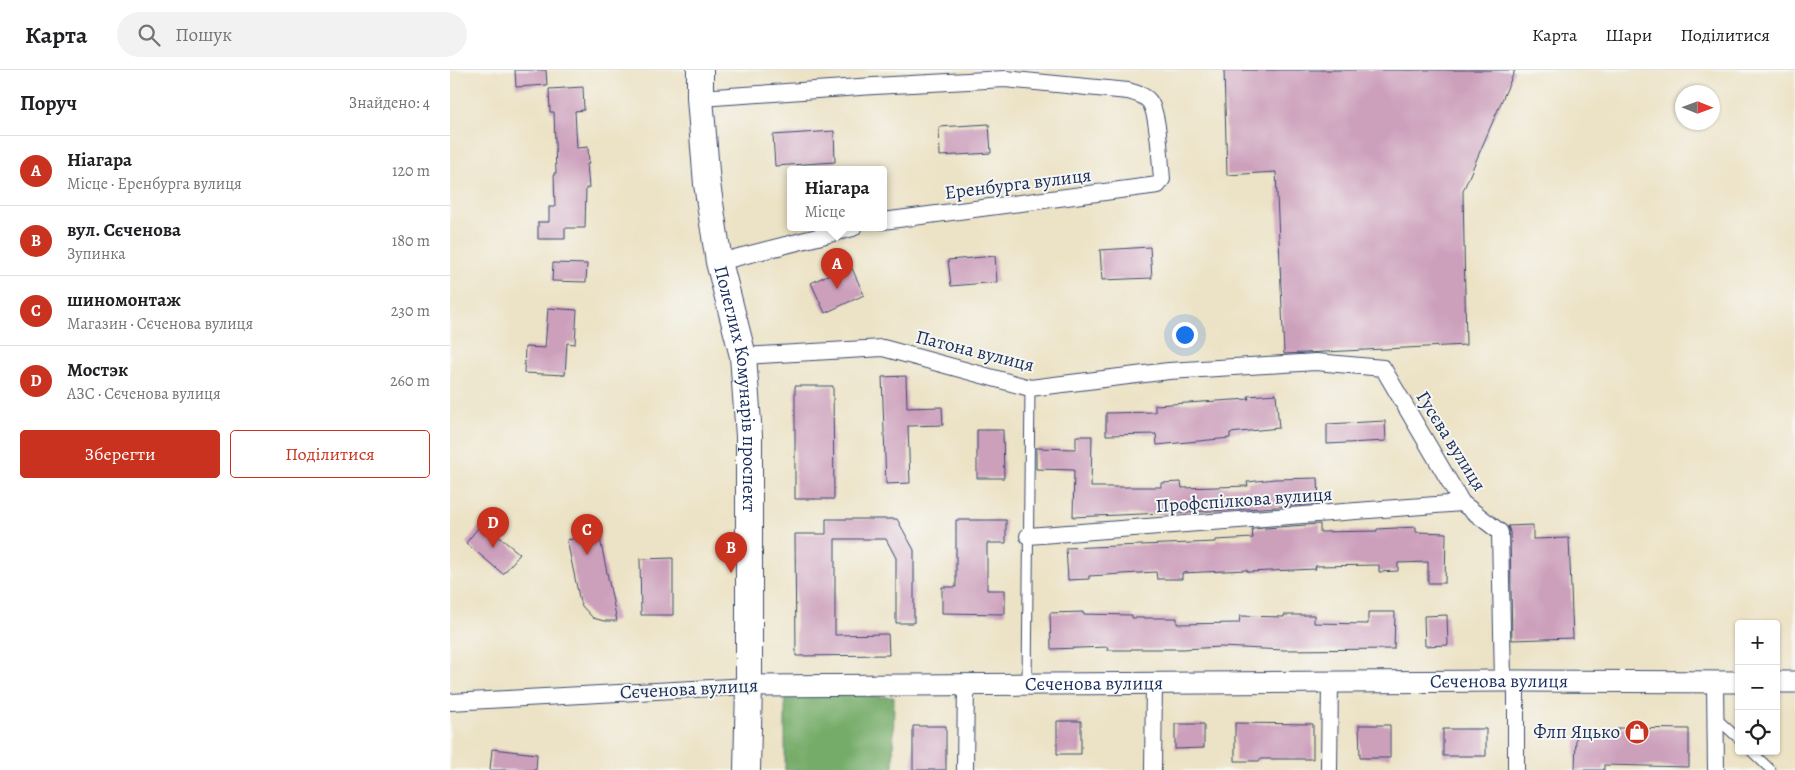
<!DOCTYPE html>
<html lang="uk">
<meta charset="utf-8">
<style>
body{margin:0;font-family:Alegreya,serif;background:#f2f2f2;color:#202124}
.controls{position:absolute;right:15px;bottom:15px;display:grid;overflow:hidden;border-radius:5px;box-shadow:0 1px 4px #0004}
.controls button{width:45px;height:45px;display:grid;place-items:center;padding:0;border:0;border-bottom:1px solid #e0e0e0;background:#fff;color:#202124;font:25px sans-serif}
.compass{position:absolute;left:1225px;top:15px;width:45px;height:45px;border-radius:50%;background:#fff;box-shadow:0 1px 4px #0004;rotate:91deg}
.you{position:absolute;left:734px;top:264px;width:18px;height:18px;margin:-12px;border:4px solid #fff;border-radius:50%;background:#1a73e8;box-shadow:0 0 0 8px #1a73e833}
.badge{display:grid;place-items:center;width:32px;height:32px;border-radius:50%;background:#c8321e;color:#fff;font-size:16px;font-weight:700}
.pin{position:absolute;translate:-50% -41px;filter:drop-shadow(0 1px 2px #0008)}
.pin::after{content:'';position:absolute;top:26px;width:18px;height:15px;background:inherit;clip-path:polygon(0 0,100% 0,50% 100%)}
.popup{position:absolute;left:337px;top:96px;width:100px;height:65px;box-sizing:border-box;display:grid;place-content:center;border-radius:5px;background:#fff;filter:drop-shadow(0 1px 4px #0005);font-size:16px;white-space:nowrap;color:#757577}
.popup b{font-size:19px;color:#202124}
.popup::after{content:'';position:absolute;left:50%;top:100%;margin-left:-10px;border:10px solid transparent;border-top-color:#fff}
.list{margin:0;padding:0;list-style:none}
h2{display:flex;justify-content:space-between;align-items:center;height:65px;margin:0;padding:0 20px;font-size:21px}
h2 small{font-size:16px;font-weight:400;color:#757577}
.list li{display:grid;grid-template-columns:32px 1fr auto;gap:15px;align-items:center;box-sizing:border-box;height:70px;padding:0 20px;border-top:1px solid #e0e0e0}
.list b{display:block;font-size:19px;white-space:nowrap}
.list p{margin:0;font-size:16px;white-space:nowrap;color:#757577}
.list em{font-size:16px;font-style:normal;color:#757577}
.actions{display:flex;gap:10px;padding:15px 20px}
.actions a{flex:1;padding:11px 0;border:1px solid #c8321e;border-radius:5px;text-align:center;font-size:18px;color:#c8321e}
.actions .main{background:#c8321e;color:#fff}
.icon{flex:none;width:28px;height:28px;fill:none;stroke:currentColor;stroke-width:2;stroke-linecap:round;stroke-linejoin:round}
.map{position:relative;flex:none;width:1345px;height:700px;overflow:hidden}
header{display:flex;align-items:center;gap:30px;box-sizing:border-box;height:70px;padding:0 25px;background:#fff;border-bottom:1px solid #e0e0e0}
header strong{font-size:24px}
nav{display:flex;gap:28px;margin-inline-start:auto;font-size:18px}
.search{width:350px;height:45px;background:#f2f2f2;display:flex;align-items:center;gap:12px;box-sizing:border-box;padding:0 18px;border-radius:28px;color:#757577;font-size:19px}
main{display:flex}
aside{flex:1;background:#fff}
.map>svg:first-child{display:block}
</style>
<header>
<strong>Карта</strong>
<div class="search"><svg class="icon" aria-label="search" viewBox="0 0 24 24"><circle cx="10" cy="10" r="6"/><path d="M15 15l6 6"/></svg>Пошук</div>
<nav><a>Карта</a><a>Шари</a><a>Поділитися</a></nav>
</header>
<main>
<aside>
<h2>Поруч<small>Знайдено: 4</small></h2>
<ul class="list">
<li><span class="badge">A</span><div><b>Ніагара</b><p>Місце · Еренбурга вулиця</p></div><em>120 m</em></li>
<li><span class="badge">B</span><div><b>вул. Сєченова</b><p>Зупинка</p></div><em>180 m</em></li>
<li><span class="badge">C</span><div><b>шиномонтаж</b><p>Магазин · Сєченова вулиця</p></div><em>230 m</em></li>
<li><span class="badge">D</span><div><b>Мостэк</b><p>АЗС · Сєченова вулиця</p></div><em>260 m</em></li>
</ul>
<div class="actions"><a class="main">Зберегти</a><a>Поділитися</a></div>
</aside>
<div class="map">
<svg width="1345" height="700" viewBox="0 0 1345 700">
<rect width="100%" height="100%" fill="#f6f6f2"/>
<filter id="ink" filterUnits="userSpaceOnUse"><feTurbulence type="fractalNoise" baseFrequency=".02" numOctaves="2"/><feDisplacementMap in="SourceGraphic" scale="10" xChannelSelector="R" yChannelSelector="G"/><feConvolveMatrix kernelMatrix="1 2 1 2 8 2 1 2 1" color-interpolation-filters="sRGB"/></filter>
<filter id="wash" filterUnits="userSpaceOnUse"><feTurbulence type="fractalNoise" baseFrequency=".0096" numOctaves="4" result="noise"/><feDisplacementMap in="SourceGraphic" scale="20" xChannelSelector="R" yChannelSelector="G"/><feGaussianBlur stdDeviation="1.12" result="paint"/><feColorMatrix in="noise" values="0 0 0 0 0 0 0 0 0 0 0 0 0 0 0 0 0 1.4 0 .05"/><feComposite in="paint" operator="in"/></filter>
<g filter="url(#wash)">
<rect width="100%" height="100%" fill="#ece2c5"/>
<path fill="#76ac69" stroke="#486e64" d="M335,624l109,3 -1,73h-108z"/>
<g id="blocks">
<path fill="#cc9fbb" d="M65,0h31l1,15 -31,2z
M774,0h291l-52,121 3,154 -182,9 -8,-182 -49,3z
M133,17l1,23 -9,1 2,37 11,-1 1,17h-2l2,24h-3l-1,40h-20v11h-27v-17h11v-15h6l-1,-34h2l-2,-61h-4l-1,-23z
M539,54l2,29 -51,3 -1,-29z
M384,61l1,31 -60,4 -2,-31z
M700,177l2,31 -50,2 -2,-30z
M545,186l2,26 -46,4 -3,-26z
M103,193l34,1 -1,18 -34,-1z
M400,194l14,31 -39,18 -14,-30z
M98,238l29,2 -2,34 -8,-1 -2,32 -41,-2 1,-26 20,1z
M456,306l1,32 35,-1 1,18 -35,1 2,57 -24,1 -4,-107z
M345,316h38l1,113h-39z
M826,324l3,34 -49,5v5l-73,7 -1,-11 -50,1v-22l49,-1v-7l94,-6 -1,-3z
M935,351l1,20 -59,3v-20z
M527,360h26l1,48h-27z
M626,366h16l-1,51h70v-4l20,-1 1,6 66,-2 -1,-4 28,-3 43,-1 1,26 -87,6 -159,7 1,-47 -38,-1v-21l40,1z
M376,449h71l17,31v73h-18v-65l-10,-19h-51v96l53,-1 1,21 -93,1 -1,-122h31z
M506,450h50v23h-19v47h18v24l-63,-1v-26h14z
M32,453l38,31 -17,20 -37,-31z
M870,454v8l57,-1v-2l39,-2v5l30,1 -1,50h-17v-21l-30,1v8l-19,1v-7l-64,1 1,3 -68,3 -1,-2 -65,3v6h-25l-1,-7 -67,4v3l-21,1 -2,-32 150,-6v-2l37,-2 -1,-9z
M1083,455v14l36,-1 4,100 -61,2 -2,-108 -2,-6z
M149,464l18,87h-13l-11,-3 -11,-12 -2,-4 -13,-62z
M223,488v57h-32l-1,-56z
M633,542v2l49,1v3h45v6l62,-1 1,-7 44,1v-2h30v8l54,1v-12h27l-1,37 -110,1 -63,-3 -38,2h-52v1h-24l1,-3 -57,2 -1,-36z
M997,545l1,30 -23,1 -1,-30z
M607,651h24v33h-24z
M785,653l78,1v35h-53v2h-25z
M725,654h29v24l-29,1z
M909,655h31v33h-30z
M463,656h33v44h-33z
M1168,658l71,1v38l-85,-2v5h-29l1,-34h42z
M993,659h43v27h-43z
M42,679l45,5 -1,16h-46z"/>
</g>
</g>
<g filter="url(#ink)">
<use href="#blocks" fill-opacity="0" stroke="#3a4a6d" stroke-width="1"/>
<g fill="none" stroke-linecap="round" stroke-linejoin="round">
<defs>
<path id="service" d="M577,613l3,-295
M1265,647l24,22
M1301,681l20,19"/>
<path id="minor" d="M250,28l174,-12 131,-7 123,12c7,2 16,4 21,10 10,12 11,60 13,78l-4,6 -275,36
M269,192l134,-34
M293,286l140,-8 147,40 139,-17 147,-9 67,6 79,135 38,29 3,149
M578,466l434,-33
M1265,612l1,88
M0,632l299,-16
M515,700l1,-87
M703,700l1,-88
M879,700l1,-88
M1066,700v-89"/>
<g id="tertiary">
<path d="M1326,612h19"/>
<path id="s1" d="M299,616l754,-5 236,1"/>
</g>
<g id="primary">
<path id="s2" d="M250,0v28l7,86 12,78 24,94 6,80v250l-2,84"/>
</g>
</defs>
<use href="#service" stroke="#3a4a6d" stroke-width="11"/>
<use href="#minor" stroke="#3a4a6d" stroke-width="18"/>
<use href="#tertiary" stroke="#3a4a6d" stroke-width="23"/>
<use href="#primary" stroke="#3a4a6d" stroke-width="28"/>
<use href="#service" stroke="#fff" stroke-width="9"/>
<use href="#minor" stroke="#fff" stroke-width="16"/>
<use href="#tertiary" stroke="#fff" stroke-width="21"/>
<use href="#primary" stroke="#fff" stroke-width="26"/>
</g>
</g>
<defs>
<symbol id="shop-disc" viewBox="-11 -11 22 22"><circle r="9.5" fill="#c8321e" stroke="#f6f6f2"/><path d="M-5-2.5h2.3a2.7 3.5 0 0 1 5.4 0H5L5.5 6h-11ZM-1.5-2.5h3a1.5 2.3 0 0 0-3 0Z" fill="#fff"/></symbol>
</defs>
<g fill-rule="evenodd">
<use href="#shop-disc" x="1173" y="648" width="28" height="28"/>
</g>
<g text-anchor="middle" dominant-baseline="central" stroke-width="4" stroke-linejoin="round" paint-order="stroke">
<g font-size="19" fill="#1b2f5e" stroke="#f6f6f2">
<text transform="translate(568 114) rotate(-7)">Еренбурга вулиця</text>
<text transform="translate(525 281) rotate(14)">Патона вулиця</text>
<text stroke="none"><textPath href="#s2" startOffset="322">Полеглих Комунарів проспект</textPath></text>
<text transform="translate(1001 371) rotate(58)">Гусєва вулиця</text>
<text transform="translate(794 430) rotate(-4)">Профспілкова вулиця</text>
<text stroke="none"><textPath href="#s1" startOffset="750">Сєченова вулиця</textPath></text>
<text stroke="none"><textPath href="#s1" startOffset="345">Сєченова вулиця</textPath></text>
<text transform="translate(239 619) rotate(-3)">Сєченова вулиця</text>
</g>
<g font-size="19" fill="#1b2f5e" stroke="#f6f6f2" text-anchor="end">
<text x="1170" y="662">Флп Яцько</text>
</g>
</g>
</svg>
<div class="controls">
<button>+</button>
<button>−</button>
<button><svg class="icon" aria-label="locate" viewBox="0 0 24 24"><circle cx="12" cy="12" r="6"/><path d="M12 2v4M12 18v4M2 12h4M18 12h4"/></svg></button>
</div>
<svg class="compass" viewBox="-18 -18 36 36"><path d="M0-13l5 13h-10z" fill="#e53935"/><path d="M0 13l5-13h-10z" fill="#757577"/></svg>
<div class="you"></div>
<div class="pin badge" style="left:387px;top:219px">A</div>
<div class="popup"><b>Ніагара</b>Місце</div>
<div class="pin badge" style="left:281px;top:503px">B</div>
<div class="pin badge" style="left:137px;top:485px">C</div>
<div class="pin badge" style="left:43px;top:478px">D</div>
</div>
</main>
